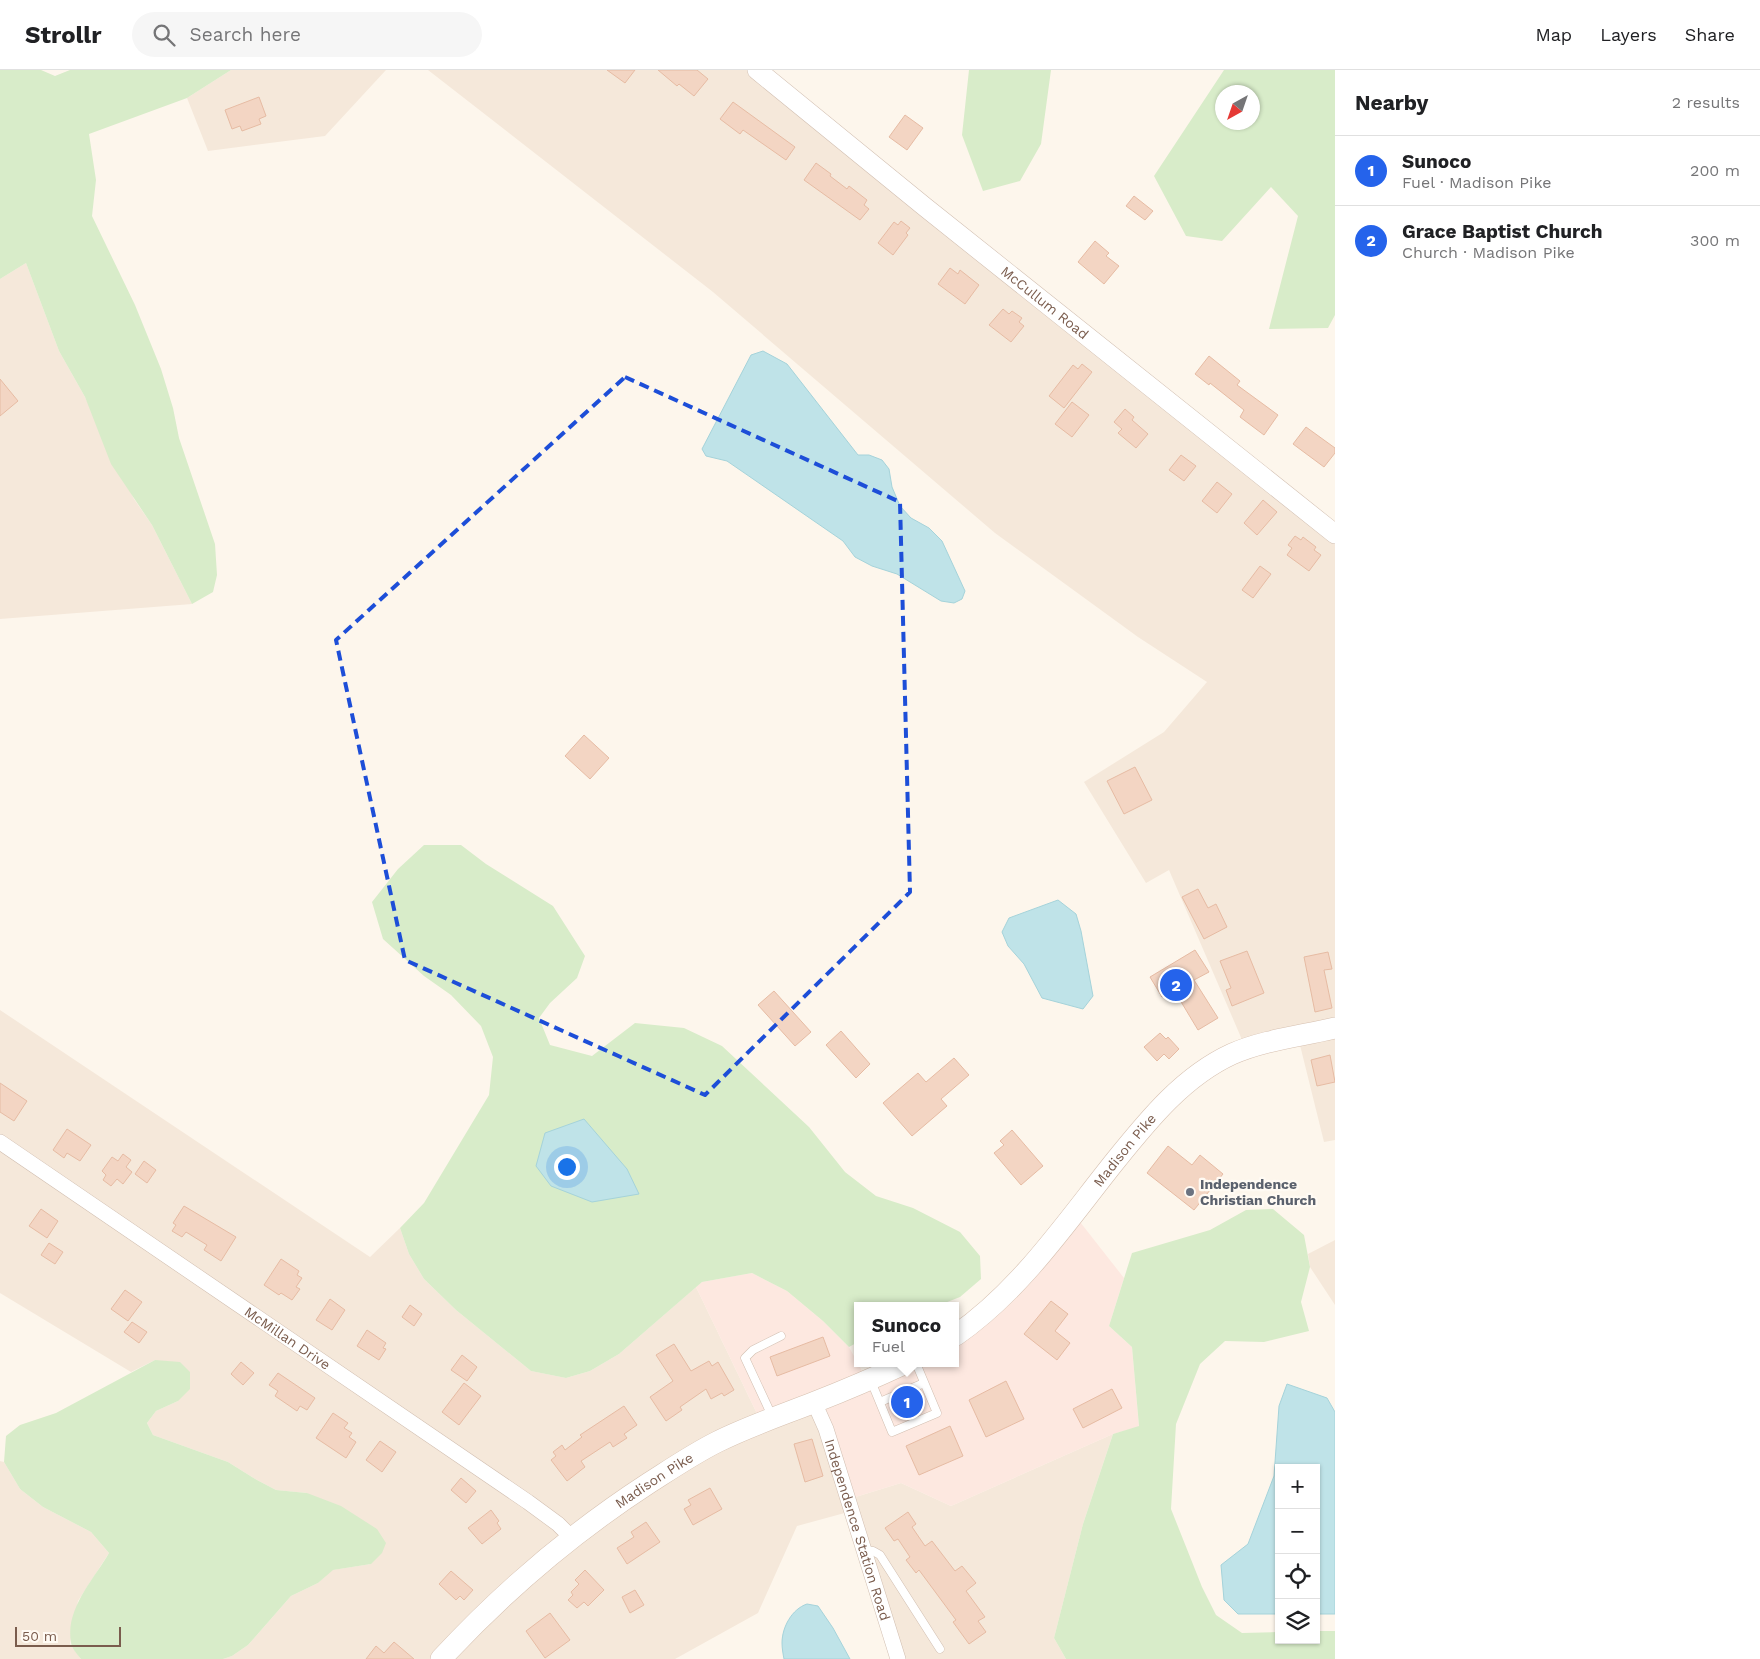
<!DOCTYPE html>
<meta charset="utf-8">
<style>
body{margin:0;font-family:"Work Sans",sans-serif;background:#f6f6f6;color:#202124}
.controls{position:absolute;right:15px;bottom:15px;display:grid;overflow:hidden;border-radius:0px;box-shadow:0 1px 4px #0004}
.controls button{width:45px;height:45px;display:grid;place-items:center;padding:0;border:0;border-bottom:1px solid #e0e0e0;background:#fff;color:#202124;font:25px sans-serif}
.compass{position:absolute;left:1215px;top:15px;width:45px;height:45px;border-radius:50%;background:#fff;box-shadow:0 1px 4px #0004;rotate:220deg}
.scale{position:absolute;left:15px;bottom:12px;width:106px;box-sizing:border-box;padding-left:5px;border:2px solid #7a5c4d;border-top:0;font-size:14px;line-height:18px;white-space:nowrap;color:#7a5c4d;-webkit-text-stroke:4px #fffaf3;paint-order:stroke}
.you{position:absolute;left:566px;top:1096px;width:18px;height:18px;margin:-12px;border:4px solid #fff;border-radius:50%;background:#1a73e8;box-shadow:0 0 0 8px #1a73e833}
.badge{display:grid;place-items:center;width:32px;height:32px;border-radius:50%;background:#2563eb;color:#fff;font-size:16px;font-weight:700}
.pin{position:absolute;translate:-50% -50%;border:2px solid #fff;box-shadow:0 1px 5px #0006}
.popup{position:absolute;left:854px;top:1232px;width:105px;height:65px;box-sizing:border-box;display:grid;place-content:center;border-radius:0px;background:#fff;filter:drop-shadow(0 1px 4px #0005);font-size:16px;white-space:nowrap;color:#757577}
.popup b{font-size:19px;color:#202124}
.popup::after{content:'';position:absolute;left:50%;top:100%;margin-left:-10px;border:10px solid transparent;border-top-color:#fff}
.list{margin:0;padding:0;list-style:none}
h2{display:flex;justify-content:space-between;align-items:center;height:65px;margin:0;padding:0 20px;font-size:21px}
h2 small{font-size:16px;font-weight:400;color:#757577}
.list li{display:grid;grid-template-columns:32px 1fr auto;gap:15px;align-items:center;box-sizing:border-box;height:70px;padding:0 20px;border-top:1px solid #e0e0e0}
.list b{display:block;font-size:19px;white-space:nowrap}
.list p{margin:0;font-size:16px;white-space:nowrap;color:#757577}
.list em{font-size:16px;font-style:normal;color:#757577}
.icon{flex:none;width:28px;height:28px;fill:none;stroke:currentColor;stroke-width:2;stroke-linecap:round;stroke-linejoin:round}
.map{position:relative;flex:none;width:1335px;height:1589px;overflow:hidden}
header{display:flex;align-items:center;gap:30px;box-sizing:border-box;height:70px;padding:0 25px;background:#fff;border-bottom:1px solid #e0e0e0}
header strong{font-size:24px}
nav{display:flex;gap:28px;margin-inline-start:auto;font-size:18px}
.search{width:350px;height:45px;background:#f6f6f6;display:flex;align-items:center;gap:12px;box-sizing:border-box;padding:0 18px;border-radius:28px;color:#757577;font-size:19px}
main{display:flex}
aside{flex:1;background:#fff}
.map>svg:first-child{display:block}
</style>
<header>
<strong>Strollr</strong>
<div class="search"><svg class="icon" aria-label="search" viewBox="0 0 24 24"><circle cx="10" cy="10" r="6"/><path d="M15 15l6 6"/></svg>Search here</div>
<nav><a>Map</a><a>Layers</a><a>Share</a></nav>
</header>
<main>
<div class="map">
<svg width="1335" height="1589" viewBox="0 0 1335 1589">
<rect width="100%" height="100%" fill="#fdf6ec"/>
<path fill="#f5e8da" d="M231,0h155l-61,66 -117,15 -21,-53z
M428,0h329l578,464v606l-11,2 -26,-105 -52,12 -77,-179 -23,13 -62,-101 80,-50 43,-50 -69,-45 -143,-104 -282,-241z
M26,193l33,88 26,46 49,102 18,26 40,79 -192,15v-340z
M0,940l370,247 30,-29 9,26 15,25 32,31 75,61 35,7 24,-7 29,-17 77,-67 65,135 53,-20 35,97 52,-16 50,23 162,-72 -30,90 -29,114 12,21h-168l-46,-148 -55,15 -39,87 -83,46h-452l9,-3 16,-11 43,-49 27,-13 14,-13 39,-6 -64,-71 -31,-3 -19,-10 -29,-18 -75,-27 -6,-12 9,-12 22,-10 -23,-41 -24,12 -131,-79z
M1335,1170v65l-25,-38 -2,-13z
M0,1391l4,1 16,27 23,18 48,25 18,21 -31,48 -8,43 11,15h-81z"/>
<path fill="#fde8e0" d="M1073,1143l51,65 -15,48 23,21 7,80 -26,7 -162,72 -50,-23 -52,16 -34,-97 -54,20 -65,-135 6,-5 50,-9 35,18 36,30 26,26 18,33 39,-17h50v-28z"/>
<path fill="#d8ecc9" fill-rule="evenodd" d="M0,0h41l14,6 15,-6h161l-44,28 -98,36 7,46 -4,36 43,89 26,64 12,39 6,30 36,106 2,31 -4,17 -21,12 -40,-79 -41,-61 -26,-67 -26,-46 -33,-88 -26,16z
M969,0h82l-10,74 -21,37 -37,10 -21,-56z
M1224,0h111v245l-7,13 -59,1 29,-113 -27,-29 -49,54 -36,-5 -32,-60zM1222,22h30v30h-30z
M424,775h37l25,19 67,42 32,50 -8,22 -27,25 -11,15 11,27 42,11 43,-33 49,5 38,18 87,81 36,45 31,24 37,12 47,24 20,24 1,23 -21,18 -23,9h-79v36l-9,5 -26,-26 -36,-30 -35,-18 -50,9 -83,72 -29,17 -24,7 -35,-7 -75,-61 -32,-31 -15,-25 -9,-26 24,-25 65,-108 4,-38 -12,-31 -30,-31 -27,-19 -41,-37 -11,-37 26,-33z
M1273,1139l31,26 6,32 -9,35 8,29 -45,11 -39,-1 -25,23 -24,60 -5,85 31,78 14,28 26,18 37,-1v8h37v-9h19v28h-269l-12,-21 29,-114 30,-90 26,-8 -7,-79 -23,-21 23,-73 78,-23 36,-20z
M155,1290l25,2 10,10v17l-12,12 -22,10 -9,12 6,12 75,27 29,18 19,10 31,3 34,13 36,23 9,14 -4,10 -11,11 -38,6 -15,13 -27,13 -43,49 -16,11 -9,3h-142c-3,-4 -10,-11 -10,-17 -6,-33 23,-63 38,-89l-18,-21 -48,-25 -23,-18 -16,-27 2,-26 14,-11 36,-12z"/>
<path fill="#bfe3e8" stroke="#a5d3da" d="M763,281l24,13 71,91h11l13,5 7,9 3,18 8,19 11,12 18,10 13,13 23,50 -3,8 -8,4 -13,-2 -44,-27 -25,-8 -17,-9 -12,-16 -116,-80 -21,-5 -4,-7 49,-94z
M1058,830l18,14 5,17 12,65 -10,13 -41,-11 -18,-34 -16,-18 -6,-14 7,-14z
M584,1049l43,50 12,25 -47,8 -41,-16 -15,-20 9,-33z
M1287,1314l40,14 8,14v202h-19v-146h-37v146h-41l-14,-14 -3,-35 27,-21 26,-68 5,-70z
M807,1534l11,2 15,22 17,31h-66c-1,-5 -2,-11 -2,-16 0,-16 10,-34 25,-39z"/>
<path fill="#f3d5c3" stroke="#e6bba3" d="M607,0h28l-10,13z
M658,0h39l11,9 -14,17 -15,-12 -2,2z
M259,27l7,19 -7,3 2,5 -19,7 -2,-5 -8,3 -7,-19z
M733,32l62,45 -9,13 -43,-30 -3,4 -20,-15z
M905,45l18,13 -16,22 -18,-13z
M816,93l15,11 -1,2 17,13 2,-3 18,14 -3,5 5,4 -9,11 -56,-40z
M1134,126l19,15 -8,9 -19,-14z
M901,151l9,7 -4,5 2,2 -15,20 -15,-12 16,-21 4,3z
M1095,171l14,12 -3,3 13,10 -15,18 -26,-22z
M950,198l8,6 2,-4 19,15 -14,19 -27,-20z
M1003,239l6,5 3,-3 10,7 -3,4 5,4 -13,16 -22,-17z
M1209,286l31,25 -3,4 41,30 -14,20 -24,-18 4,-7 -34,-27 -1,2 -14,-11z
M1082,294l10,8 -28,36 -15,-12 24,-31 5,4z
M0,309l18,22 -18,15z
M1072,332l17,13 -17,22 -17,-13z
M1125,339l9,8 -2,3 16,14 -12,14 -18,-15 4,-4 -8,-7z
M1306,357l29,21v5l-11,14 -31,-23z
M1181,385l15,11 -12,15 -15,-11z
M1217,412l15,12 -15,19 -15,-12z
M1263,430l14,12 -20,23 -13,-12z
M1295,466l6,4 2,-3 13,10 -2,3 7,5 -12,16 -22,-16 5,-7 -4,-3z
M1260,496l11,8 -18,24 -11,-8z
M584,665l25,23 -19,21 -25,-23z
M1135,697l17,33 -28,14 -17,-33z
M1198,819l10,19 8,-4 11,23 -23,12 -22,-42z
M1195,880l14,22 -15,8 24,38 -20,12 -24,-40 -12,7 -12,-20z
M1247,881l17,42 -32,13 -6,-16 5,-2 -11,-27z
M1328,882l4,17 -8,1 8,38 -17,4 -11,-55z
M774,921l37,41 -16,14 -37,-41z
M841,961l29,33 -14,14 -30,-33z
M1160,963l6,6 2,-2 11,12 -10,10 -5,-5 -7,7 -13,-14z
M1330,985l5,27 -18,4 -6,-26z
M954,988l15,17 -28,24 6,7 -35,30 -29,-33 35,-30 8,9z
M0,1013l27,18 -13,20 -14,-9z
M67,1059l24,16 -11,16 -13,-8 -3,5 -11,-8z
M1012,1060l31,36 -22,19 -27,-32 10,-8 -4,-4z
M1168,1076l24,19 8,-10 23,19 -29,36 -47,-37z
M123,1084l8,6 -5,7 6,5 -9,12 -6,-5 -6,7 -8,-6 3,-5 -4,-4 10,-14 6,4z
M144,1091l12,9 -9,13 -12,-9z
M184,1136l52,31 -15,24 -17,-11 3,-5 -21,-13 -4,5 -10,-6 4,-6 -3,-2z
M41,1139l17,12 -11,17 -18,-12z
M49,1173l14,9 -8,12 -14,-9z
M281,1189l18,12 -2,4 5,3 -6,9 4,2 -8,11 -11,-7 -2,2 -15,-10z
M125,1220l17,12 -14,19 -17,-12z
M330,1229l15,11 -13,20 -16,-10z
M1051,1231l17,13 -13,17 15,12 -13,17 -33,-26z
M410,1235l12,9 -8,12 -12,-9z
M132,1252l15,10 -8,11 -15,-11z
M367,1260l19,13 -3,5 3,1 -7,11 -22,-14z
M823,1267l7,19 -53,20 -7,-19z
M674,1274l17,27 18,-10 3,5 6,-4 16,28 -10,6 -2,-3 -11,6 -5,-10 -26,18 2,3 -16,11 -16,-24 23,-16 -17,-26z
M462,1285l15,12 -10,14 -16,-11z
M241,1292l13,11 -11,12 -12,-11z
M278,1303l37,25 -8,12 -7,-4 -3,5 -22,-15 3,-5 -9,-6z
M1006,1311l18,38 -38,18 -17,-37z
M464,1313l17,13 -22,29 -17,-13z
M1112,1319l10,19 -39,20 -10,-19z
M917,1322l5,12 -25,10 -5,-11z
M624,1336l13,19 -13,9 3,4 -14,9 -3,-5 -29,19 4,6 -18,14 -16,-21 5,-4 -3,-4 9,-7 3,5 17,-13 -2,-2z
M333,1343l15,10 -4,5 8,5 -3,4 7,5 -10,16 -30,-20z
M950,1356l13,30 -44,19 -13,-29z
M812,1369l11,37 -18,6 -11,-38z
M380,1371l16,11 -14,20 -16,-12z
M461,1408l15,13 -10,12 -15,-13z
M710,1418l12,21 -29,16 -9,-16 7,-4 -3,-5z
M491,1440l8,11 -2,2 4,6 -19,15 -14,-16z
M908,1442l8,12 -4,3 13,19 7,-5 23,30 7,-5 14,17 -10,8 19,26 -7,4 8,11 -17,12 -16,-22 3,-2 -37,-50 -3,3 -10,-13 4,-3 -12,-18 -4,2 -9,-13z
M646,1452l14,20 -33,22 -10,-16 17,-11 -3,-5z
M585,1500l19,20 -16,16 -4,-4 -7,6 -9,-8 5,-5 -2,-3 8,-8 -4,-4z
M451,1501l22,19 -9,10 -4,-4 -4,4 -17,-16z
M635,1520l9,15 -14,8 -8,-16z
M550,1543l20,27 -25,18 -19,-27z
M394,1572l20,17h-48l10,-13 8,7z"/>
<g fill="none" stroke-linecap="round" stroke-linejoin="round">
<defs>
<path id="service" d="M871,1311l21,51 45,-19 -21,-50
M880,1332l44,-19
M772,1346l-27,-58 8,-8 28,-14
M864,1480l9,1 7,4 60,94"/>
<g id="minor">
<path id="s1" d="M0,1072l528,360 30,22 13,13"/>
<path id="s2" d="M814,1332l12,27 72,230"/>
</g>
<g id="tertiary">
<path id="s3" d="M757,0l168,137 410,327"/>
</g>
<g id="secondary">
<path id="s4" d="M956,1265c65,-45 111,-114 160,-175 33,-41 68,-84 116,-106 32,-14 69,-18 103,-26"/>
<path id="s5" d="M441,1589c62,-67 131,-126 208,-176 22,-14 44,-29 68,-41 32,-16 65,-27 98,-40 31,-12 61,-25 91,-39"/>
</g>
</defs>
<use href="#service" stroke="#d1beb0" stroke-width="9"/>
<use href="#minor" stroke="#d1beb0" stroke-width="16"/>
<use href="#tertiary" stroke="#d1beb0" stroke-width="20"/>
<use href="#secondary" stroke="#d6c0b0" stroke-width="22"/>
<use href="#service" stroke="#fff" stroke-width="8"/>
<use href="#minor" stroke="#fff" stroke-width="15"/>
<use href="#tertiary" stroke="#fff" stroke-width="19"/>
<use href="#secondary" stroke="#fff" stroke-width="21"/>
</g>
<path fill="none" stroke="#1d4ed8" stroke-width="4" stroke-dasharray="10 6" stroke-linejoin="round" d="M625,307l275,125 10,390 -205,203 -300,-135 -69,-320z"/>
<circle fill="#6b7280" stroke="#fffaf3" stroke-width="2" cx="1190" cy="1122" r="5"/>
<g text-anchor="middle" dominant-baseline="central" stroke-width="4.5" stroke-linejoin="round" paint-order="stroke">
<g font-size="14" fill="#7a5c4d" stroke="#fffaf3">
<text stroke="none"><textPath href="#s3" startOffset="370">McCullum Road</textPath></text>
<text stroke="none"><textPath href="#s4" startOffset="251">Madison Pike</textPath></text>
<text stroke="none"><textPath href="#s1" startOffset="348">McMillan Drive</textPath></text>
<text stroke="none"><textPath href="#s5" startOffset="279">Madison Pike</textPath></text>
<text stroke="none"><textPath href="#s2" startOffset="135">Independence Station Road</textPath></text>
</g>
<g font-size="14" font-weight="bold" fill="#5b616d" stroke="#fffaf3" text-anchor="start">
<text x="1200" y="1114">Independence<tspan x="1200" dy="16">Christian Church</tspan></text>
</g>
</g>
</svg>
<div class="controls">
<button>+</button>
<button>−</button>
<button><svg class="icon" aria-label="locate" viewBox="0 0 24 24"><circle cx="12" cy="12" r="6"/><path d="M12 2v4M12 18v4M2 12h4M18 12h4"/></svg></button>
<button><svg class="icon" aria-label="layers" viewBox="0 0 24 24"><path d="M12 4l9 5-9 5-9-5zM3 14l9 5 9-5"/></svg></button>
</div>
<svg class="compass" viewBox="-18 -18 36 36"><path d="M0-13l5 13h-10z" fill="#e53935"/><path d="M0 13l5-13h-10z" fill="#757577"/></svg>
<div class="scale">50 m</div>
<div class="you"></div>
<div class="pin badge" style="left:907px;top:1332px">1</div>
<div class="popup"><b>Sunoco</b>Fuel</div>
<div class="pin badge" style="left:1176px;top:915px">2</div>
</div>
<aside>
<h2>Nearby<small>2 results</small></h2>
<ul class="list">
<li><span class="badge">1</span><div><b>Sunoco</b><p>Fuel · Madison Pike</p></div><em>200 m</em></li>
<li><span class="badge">2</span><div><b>Grace Baptist Church</b><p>Church · Madison Pike</p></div><em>300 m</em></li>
</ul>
</aside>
</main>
